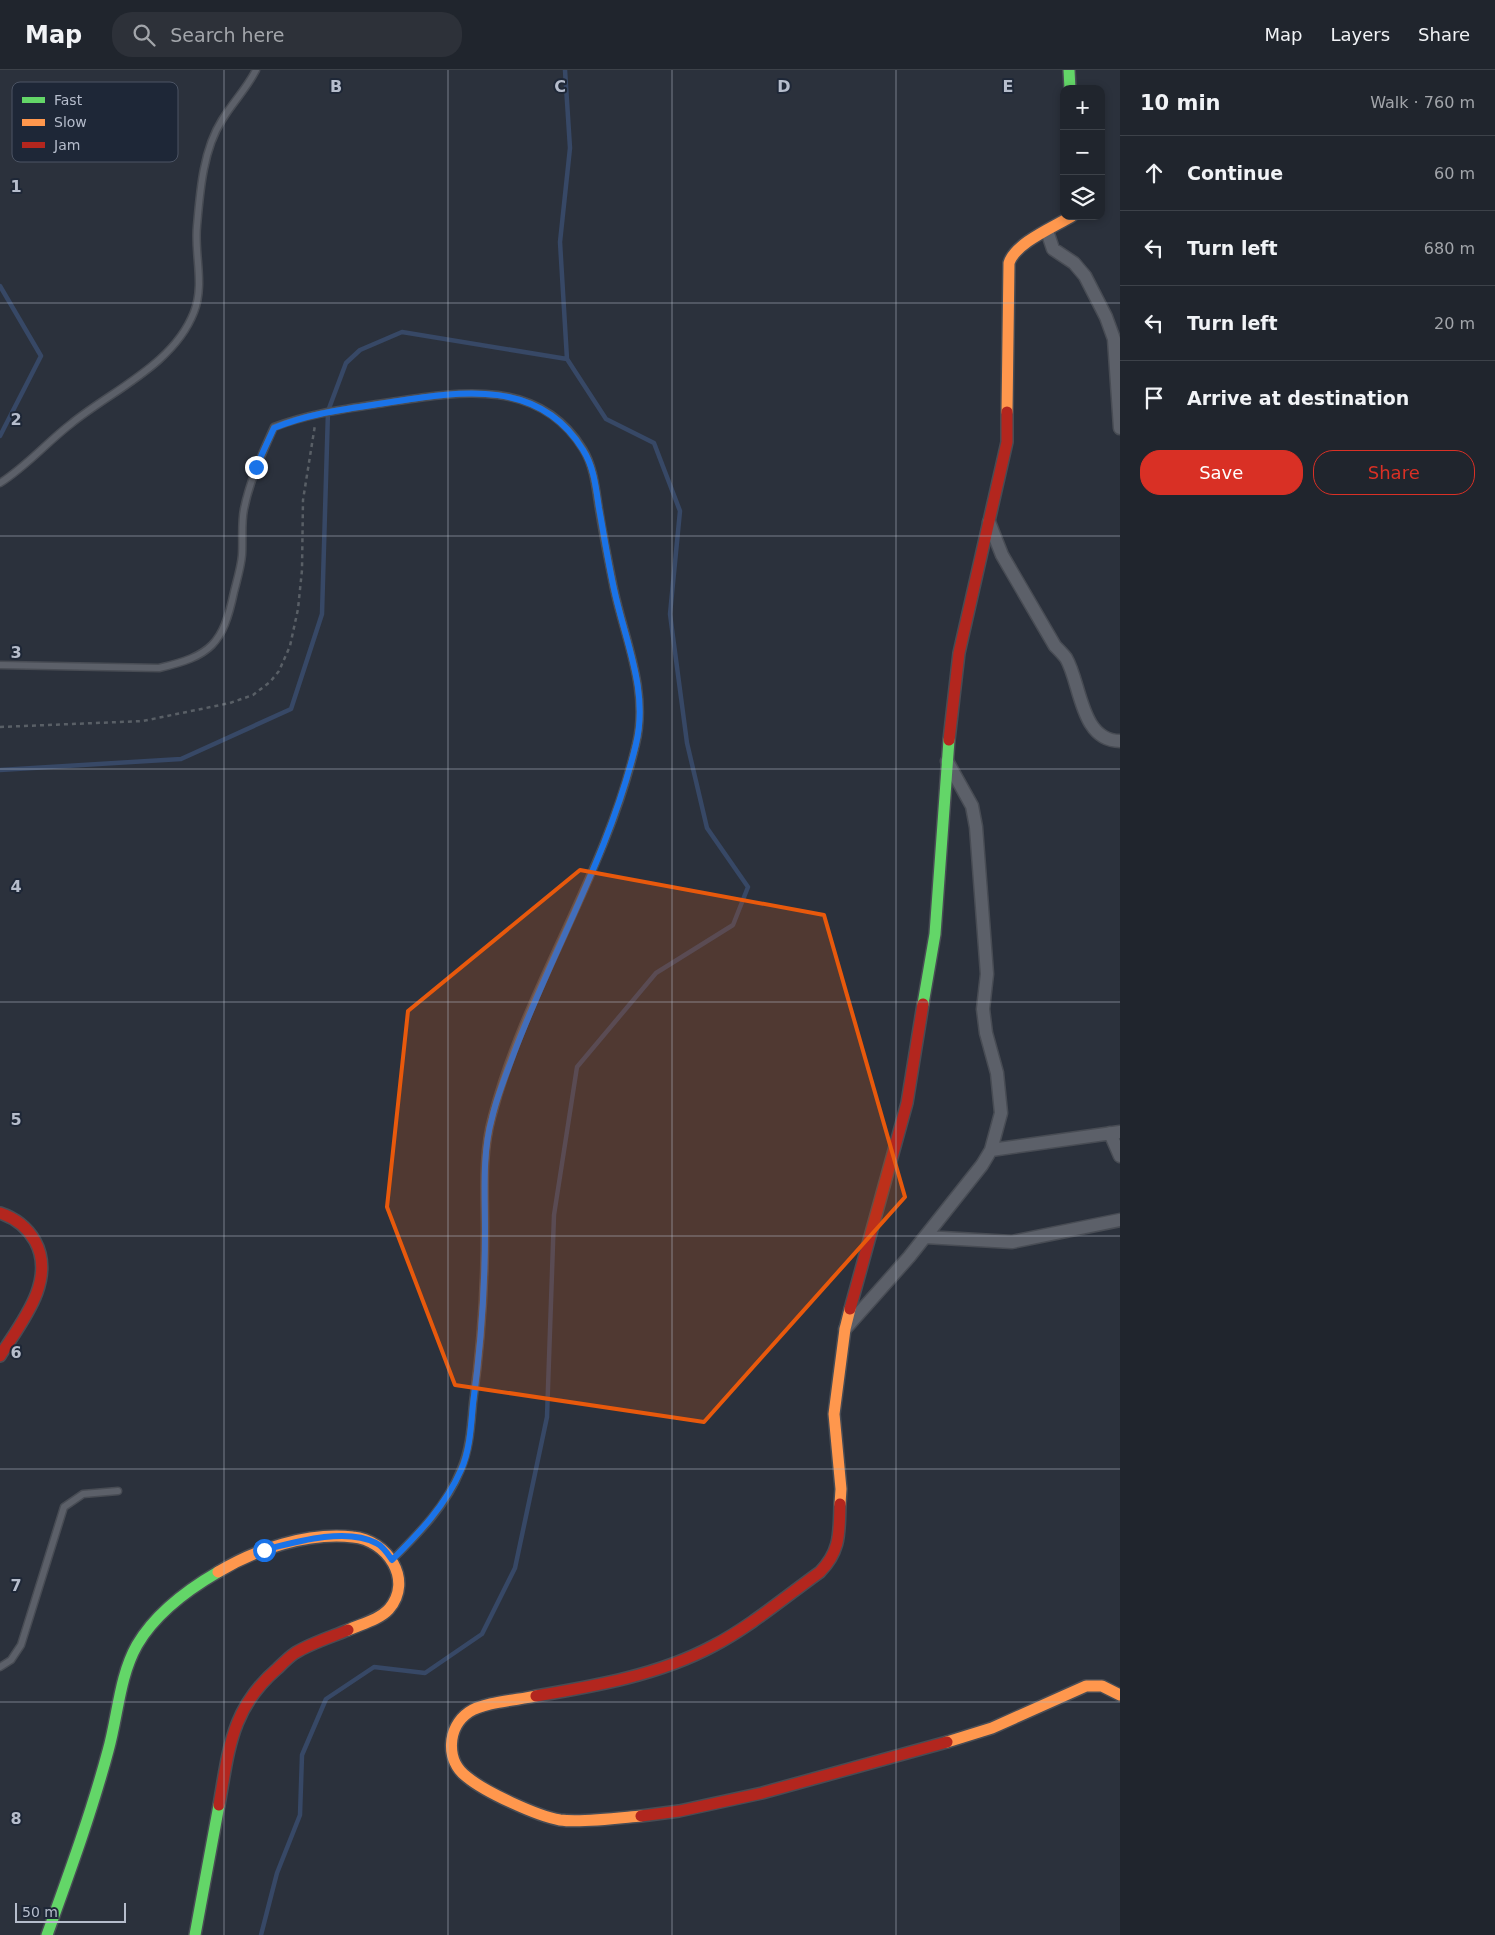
<!DOCTYPE html>
<meta charset="utf-8">
<style>
body{margin:0;font-family:"DejaVu Sans",sans-serif;background:#2d3139;color:#f1f3f6}
.controls{position:absolute;right:15px;top:15px;display:grid;overflow:hidden;border-radius:10px;box-shadow:0 2px 8px #0003}
.controls button{width:45px;height:45px;display:grid;place-items:center;padding:0;border:0;border-bottom:1px solid #3d4249;background:#20252d;color:#f1f3f6;font:25px sans-serif}
.scale{position:absolute;left:15px;bottom:12px;width:111px;box-sizing:border-box;padding-left:5px;border:2px solid #b6bdcc;border-top:0;font-size:14px;line-height:18px;white-space:nowrap;color:#b6bdcc;-webkit-text-stroke:4px #1e2737;paint-order:stroke}
.stop{position:absolute;width:15px;height:15px;margin:-11px;border:4px solid #1a73e8;border-radius:50%;background:#fff}
.stop.end{background:#1a73e8;border-color:#fff;box-shadow:0 1px 5px #0008}
.list{margin:0;padding:0;list-style:none}
h2{display:flex;justify-content:space-between;align-items:center;height:65px;margin:0;padding:0 20px;font-size:21px}
h2 small{font-size:16px;font-weight:400;color:#a2a5aa}
.list li{display:grid;grid-template-columns:32px 1fr auto;gap:15px;align-items:center;box-sizing:border-box;height:75px;padding:0 20px;border-top:1px solid #3d4249}
.list b{display:block;font-size:19px;white-space:nowrap}
.list em{font-size:16px;font-style:normal;color:#a2a5aa}
.actions{display:flex;gap:10px;padding:15px 20px}
.actions a{flex:1;padding:11px 0;border:1px solid #d93025;border-radius:20px;text-align:center;font-size:18px;color:#d93025}
.actions .main{background:#d93025;color:#fff}
.icon{flex:none;width:28px;height:28px;fill:none;stroke:currentColor;stroke-width:2;stroke-linecap:round;stroke-linejoin:round}
.map{position:relative;flex:none;width:1120px;height:1865px;overflow:hidden}
header{display:flex;align-items:center;gap:30px;box-sizing:border-box;height:70px;padding:0 25px;background:#20252d;border-bottom:1px solid #3d4249}
header strong{font-size:24px}
nav{display:flex;gap:28px;margin-inline-start:auto;font-size:18px}
.search{width:350px;height:45px;background:#2d3139;display:flex;align-items:center;gap:12px;box-sizing:border-box;padding:0 18px;border-radius:20px;color:#a2a5aa;font-size:19px}
main{display:flex}
aside{flex:1;background:#20252d}
.map>svg:first-child{display:block}
</style>
<header>
<strong>Map</strong>
<div class="search"><svg class="icon" aria-label="search" viewBox="0 0 24 24"><circle cx="10" cy="10" r="6"/><path d="M15 15l6 6"/></svg>Search here</div>
<nav><a>Map</a><a>Layers</a><a>Share</a></nav>
</header>
<main>
<div class="map">
<svg width="1120" height="1865" viewBox="0 0 1120 1865">
<rect width="100%" height="100%" fill="#2b313c"/>
<g fill="none" stroke-linecap="round" stroke-linejoin="round">
<path stroke="#374866" stroke-width="4.5" d="M0,216l41,70 -41,80
M0,700l181,-11 110,-50 31,-95 6,-203 18,-48 14,-13 42,-18 165,27
M261,1865l16,-62 23,-58 2,-60 24,-56 48,-32 51,6 57,-39 33,-66 32,-151 7,-202 23,-148 79,-94 77,-48 15,-38 -41,-59 -20,-85 -17,-129 10,-103 -26,-68 -48,-24 -39,-60 -7,-117 10,-94 -5,-78"/>
<defs>
<path id="lane" d="M0,413c27,-17 47,-41 72,-60 41,-33 102,-59 122,-111 11,-28 0,-58 3,-86 3,-35 6,-76 25,-106 11,-18 25,-32 34,-50
M0,595l159,3c52,-12 64,-24 75,-76 3,-12 7,-25 8,-37 1,-15 -1,-31 2,-46 6,-29 18,-55 30,-82 36,-14 72,-18 110,-24 72,-11 154,-27 199,46 12,19 13,44 17,66 4,25 9,49 14,74 11,51 35,102 22,155 -30,130 -110,243 -144,373 -10,36 -7,75 -7,112 0,58 -4,116 -12,174 -2,22 -3,45 -12,66 -14,36 -41,63 -68,90
M0,1597l11,-7 10,-15 43,-138 19,-13 35,-3"/>
<path id="street" d="M1047,161l6,18 21,14 11,13 21,41 8,22 6,89
M989,452l13,33 53,91c4,4 8,8 11,12 15,25 14,83 54,83
M947,691l25,45 4,21 11,147 -4,35 3,24 11,40 4,40 -10,37
M1110,1063l10,23
M925,1167l87,5 108,-22
M845,1259l64,-72 73,-92 9,-15 129,-18"/>
<path id="fast" d="M1069,0l1,19
M923,934l12,-70 14,-194
M47,1865c22,-61 44,-121 61,-184 10,-35 11,-74 29,-106 18,-31 50,-55 81,-73
M195,1865l24,-130"/>
<path id="slow" d="M1007,342l2,-149c6,-20 45,-36 63,-47
M840,1434l1,-15 -7,-75 11,-85 5,-20
M218,1502c38,-23 90,-40 135,-35 34,3 61,43 36,72 -10,11 -28,15 -41,21
M536,1626c-18,4 -52,6 -67,16 -22,15 -24,49 -2,65 18,15 70,39 93,43 21,3 59,-2 81,-4
M947,1672l45,-14 94,-42h16l18,9"/>
<path id="jam" d="M949,670l10,-87 48,-211v-30
M0,1143c15,5 27,14 35,28 22,40 -15,83 -35,115
M850,1239l57,-206 16,-99
M536,1626c59,-10 123,-21 177,-50 38,-20 72,-49 107,-74 21,-22 19,-39 20,-68
M219,1735c10,-56 12,-97 59,-137 5,-5 11,-11 17,-15 16,-10 36,-16 53,-23
M641,1746l38,-5 83,-18 185,-51"/>
</defs>
<use href="#lane" stroke="#484c54" stroke-width="9"/>
<use href="#street" stroke="#484c54" stroke-width="15"/>
<use href="#fast" stroke="#484c54" stroke-width="14"/>
<use href="#slow" stroke="#484c54" stroke-width="14"/>
<use href="#jam" stroke="#484c54" stroke-width="14"/>
<path stroke="#595f66" stroke-width="2.5" stroke-dasharray="4 4" stroke-linecap="butt" d="M0,657l143,-6 87,-18 23,-8 17,-13 9,-11 11,-25 8,-37 4,-39 1,-70 12,-75"/>
<use href="#lane" stroke="#5c6069" stroke-width="6"/>
<use href="#street" stroke="#5c6069" stroke-width="12"/>
<use href="#fast" stroke="#63d668" stroke-width="11"/>
<use href="#slow" stroke="#ff974d" stroke-width="11"/>
<use href="#jam" stroke="#b3261e" stroke-width="11"/>
</g>
<g fill="none" stroke-linecap="round" stroke-linejoin="round">
<path stroke="#1a73e8" stroke-width="6" d="M256,397l18,-39c36,-15 73,-19 111,-25 71,-11 153,-27 198,47 11,17 13,38 16,58 5,27 9,54 15,81 11,52 35,102 22,155 -26,108 -83,206 -122,309 -8,22 -17,43 -22,65 -10,36 -7,75 -7,112 0,58 -4,116 -12,174 -2,22 -3,46 -12,66 -16,36 -42,63 -69,90 -4,-6 -9,-14 -16,-17 -30,-16 -81,-1 -112,7"/>
</g>
<path fill="#e8590c" fill-opacity="0.2" stroke="#e8590c" stroke-width="4" stroke-linejoin="round" d="M580,800l244,45 81,282 -201,225 -249,-37 -68,-178 21,-196z"/>
<path fill="none" stroke="#b6bdcc" stroke-width="1" stroke-opacity="0.55" d="M224,0v1865M448,0v1865M672,0v1865M896,0v1865M0,233h1120M0,466h1120M0,699h1120M0,932h1120M0,1166h1120M0,1399h1120M0,1632h1120"/>
<rect x="12" y="12" width="166" height="80" rx="8" fill="#1e2737" stroke="#4c5464" stroke-width="1"/>
<rect x="22" y="27" width="23" height="6" fill="#63d668"/>
<rect x="22" y="49" width="23" height="7" fill="#ff974d"/>
<rect x="22" y="72" width="23" height="6" fill="#b3261e"/>
<g font-size="14" fill="#b6bdcc">
<text x="54" y="35">Fast</text>
<text x="54" y="57">Slow</text>
<text x="54" y="80">Jam</text>
</g>
<g font-size="16" text-anchor="middle" font-weight="bold" fill="#b6bdcc" stroke="#1e2737" stroke-width="4" stroke-linejoin="round" paint-order="stroke">
<text x="336" y="22">B</text>
<text x="560" y="22">C</text>
<text x="784" y="22">D</text>
<text x="1008" y="22">E</text>
<text x="16" y="122">1</text>
<text x="16" y="355">2</text>
<text x="16" y="588">3</text>
<text x="16" y="822">4</text>
<text x="16" y="1055">5</text>
<text x="16" y="1288">6</text>
<text x="16" y="1521">7</text>
<text x="16" y="1754">8</text>
</g>
</svg>
<div class="controls">
<button>+</button>
<button>−</button>
<button><svg class="icon" aria-label="layers" viewBox="0 0 24 24"><path d="M12 4l9 5-9 5-9-5zM3 14l9 5 9-5"/></svg></button>
</div>
<div class="scale">50 m</div>
<div class="stop" style="left:264px;top:1480px"></div>
<div class="stop end" style="left:256px;top:397px"></div>
</div>
<aside>
<h2>10 min<small>Walk · 760 m</small></h2>
<ul class="list">
<li><svg class="icon" aria-label="ahead" viewBox="0 0 24 24"><path d="M12 20V5M6 11l6-6 6 6"/></svg><div><b>Continue</b></div><em>60 m</em></li>
<li><svg class="icon" aria-label="left" viewBox="0 0 24 24"><path d="M17 20v-9H6M10 6l-5 5 5 5"/></svg><div><b>Turn left</b></div><em>680 m</em></li>
<li><svg class="icon" aria-label="left" viewBox="0 0 24 24"><path d="M17 20v-9H6M10 6l-5 5 5 5"/></svg><div><b>Turn left</b></div><em>20 m</em></li>
<li><svg class="icon" aria-label="arrive" viewBox="0 0 24 24"><path d="M6 21V4h12l-3 4 3 4H6"/></svg><div><b>Arrive at destination</b></div></li>
</ul>
<div class="actions"><a class="main">Save</a><a>Share</a></div>
</aside>
</main>
